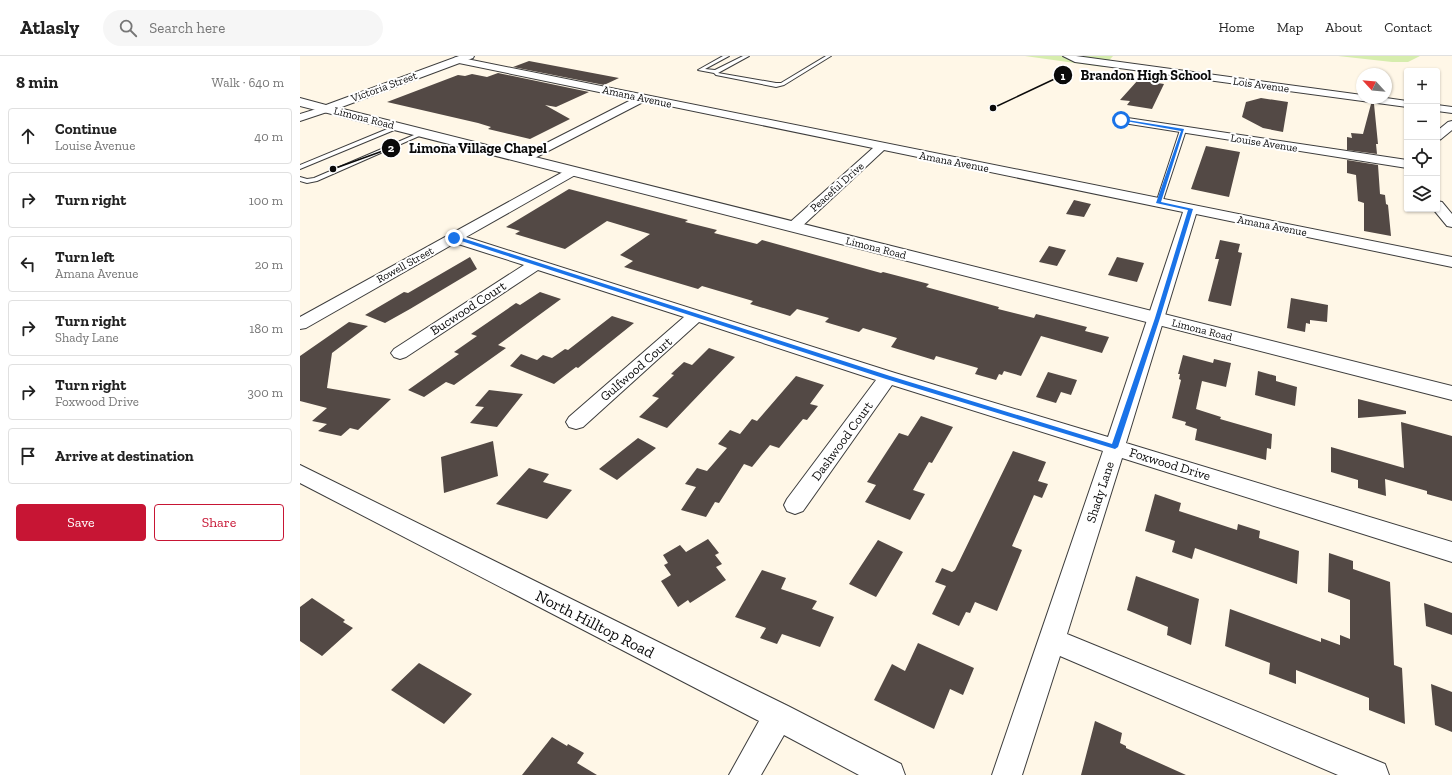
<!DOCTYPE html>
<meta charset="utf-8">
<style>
body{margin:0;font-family:"Zilla Slab",serif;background:#f6f6f6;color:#222}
.controls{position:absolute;right:12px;top:12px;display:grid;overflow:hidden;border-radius:4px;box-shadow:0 1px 3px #0004}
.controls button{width:36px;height:36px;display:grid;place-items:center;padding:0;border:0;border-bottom:1px solid #e0e0e0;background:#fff;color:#222;font:20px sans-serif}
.compass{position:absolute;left:1056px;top:12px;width:36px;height:36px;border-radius:50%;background:#fff;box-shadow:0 1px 3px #0004;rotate:296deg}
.stop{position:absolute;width:12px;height:12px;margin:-9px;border:3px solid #1a73e8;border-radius:50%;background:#fff}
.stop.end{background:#1a73e8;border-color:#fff;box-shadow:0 1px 4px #0008}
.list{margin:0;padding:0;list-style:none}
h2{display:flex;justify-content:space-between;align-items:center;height:52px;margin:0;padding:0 16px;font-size:17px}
h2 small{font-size:13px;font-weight:400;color:#767676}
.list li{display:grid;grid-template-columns:26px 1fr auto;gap:12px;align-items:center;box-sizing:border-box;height:56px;margin:0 8px 8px;padding:0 8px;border:1px solid #e0e0e0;border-radius:4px}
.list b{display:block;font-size:15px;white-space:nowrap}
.list p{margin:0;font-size:13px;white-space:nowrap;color:#767676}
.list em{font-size:13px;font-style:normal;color:#767676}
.actions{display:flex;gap:8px;padding:12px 16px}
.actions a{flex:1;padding:9px 0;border:1px solid #c71534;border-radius:4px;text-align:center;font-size:14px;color:#c71534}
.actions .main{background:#c71534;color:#fff}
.icon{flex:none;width:22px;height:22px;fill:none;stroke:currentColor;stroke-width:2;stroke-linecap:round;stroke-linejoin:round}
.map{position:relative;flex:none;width:1152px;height:719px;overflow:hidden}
header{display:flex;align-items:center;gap:24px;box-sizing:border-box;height:56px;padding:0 20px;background:#fff;border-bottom:1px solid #e0e0e0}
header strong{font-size:19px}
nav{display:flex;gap:22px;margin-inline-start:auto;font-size:14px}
.search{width:280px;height:36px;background:#f6f6f6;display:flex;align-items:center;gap:10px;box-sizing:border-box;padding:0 14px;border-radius:22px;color:#767676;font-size:15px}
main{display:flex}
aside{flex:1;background:#fff}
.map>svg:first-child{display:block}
</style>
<header>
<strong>Atlasly</strong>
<div class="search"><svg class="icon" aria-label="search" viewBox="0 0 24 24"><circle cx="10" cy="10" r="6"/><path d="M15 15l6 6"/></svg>Search here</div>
<nav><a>Home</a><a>Map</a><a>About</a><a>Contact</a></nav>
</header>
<main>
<aside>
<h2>8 min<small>Walk · 640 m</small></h2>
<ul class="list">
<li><svg class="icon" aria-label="ahead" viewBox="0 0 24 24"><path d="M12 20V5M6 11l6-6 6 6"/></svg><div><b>Continue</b><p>Louise Avenue</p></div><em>40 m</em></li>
<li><svg class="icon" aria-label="right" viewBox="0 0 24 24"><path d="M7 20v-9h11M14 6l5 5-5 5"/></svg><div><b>Turn right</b></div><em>100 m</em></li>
<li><svg class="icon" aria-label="left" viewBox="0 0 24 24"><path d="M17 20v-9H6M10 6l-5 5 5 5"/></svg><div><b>Turn left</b><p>Amana Avenue</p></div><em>20 m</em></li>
<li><svg class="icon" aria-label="right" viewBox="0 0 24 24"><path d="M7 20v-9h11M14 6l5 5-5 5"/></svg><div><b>Turn right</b><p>Shady Lane</p></div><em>180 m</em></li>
<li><svg class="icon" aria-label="right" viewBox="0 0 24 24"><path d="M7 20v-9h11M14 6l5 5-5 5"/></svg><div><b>Turn right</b><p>Foxwood Drive</p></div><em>300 m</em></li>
<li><svg class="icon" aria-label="arrive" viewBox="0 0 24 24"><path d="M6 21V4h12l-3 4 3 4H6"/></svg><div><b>Arrive at destination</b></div></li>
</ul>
<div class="actions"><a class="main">Save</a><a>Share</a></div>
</aside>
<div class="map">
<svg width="1152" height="719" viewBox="0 0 1152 719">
<rect width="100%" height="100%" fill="#fff7e7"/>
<path fill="#d6edad" d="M725,0h88l-10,11z
M1038,0h82l-12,6h-16z"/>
<path fill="#534945" d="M229,5l90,17 -15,7 -91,-18z
M198,17l91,19 -33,15 -11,-2 25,14 -40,20 -42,-10 3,-2 -13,-4 -91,-21 71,-27 7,1 7,-2 15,3z
M838,24l26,4 -12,25 -25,-4 3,-4 -10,-1z
M961,42l27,4 -5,30 -20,-4 -21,-11 4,-15z
M1071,48h3l4,40h-2l1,10 -30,-4v-13l5,1 -1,-5 12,1z
M906,90l34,6 -11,45 -38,-8z
M1047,104l31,5 2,29 5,1 1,9 2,1 3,31 -27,-5v-28l-6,-2 -2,-26 -9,-2z
M269,133l119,31 -3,2 32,8 -3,3 43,11 5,-4 119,33 2,-1 46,12 -3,3 73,20 -1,2 36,9 2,-4 51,13 -2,4 24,6 -7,16 -61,-17 -20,40 -17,-5 -2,4 -3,-1 -3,6 -21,-6 3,-6 -42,-12 -2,4 -43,-13 6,-9 -34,-10 -4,4 -34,-10 4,-4 -32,-9 -7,7 -40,-12 3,-3 -51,-15 -4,3 -74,-22 9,-6 -13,-6 30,-21 -43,-13 -42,28 -50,-15 5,-3 -14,-4z
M774,144l17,4 -7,13 -18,-3z
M920,184l20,4 -2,8 4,1 -11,53 -23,-5 11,-42h-4z
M749,190l17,4 -9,16 -18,-4z
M170,201l7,12 -67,40 -25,14 -20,-8 39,-23 4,1z
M817,201l27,6 -7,19 -29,-7z
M240,236l21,7 -63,46 8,3 -52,37 -8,-3 -22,15 -16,-7 51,-36 -5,-2 23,-16 -6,-2 45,-31 4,2z
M991,242l37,7 -1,17 -17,-2v4l-4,-1 -1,9 -18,-4z
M312,260l22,7 -56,45 -2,-1 -22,17 -44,-18 11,-12 16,6 6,-5 9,3 13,-9 3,1z
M49,266l19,4 -36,27 -5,35 64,11 -33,31 -8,-2 -9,8 -23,-5 9,-7 -15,-3 15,-13 -27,-7v-45z
M409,292l26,9 -68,71 -28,-11 20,-19 -7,-2 22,-21 -3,-1 13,-12 8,3z
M883,299l30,8 1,-4 17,4 -5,24 -24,-6 -6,28 25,8 -1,2 52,15 -1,15 -4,-1 -1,12 -71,-20 2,-11 -12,-4 1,-3 -14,-4 9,-38 -2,-1 1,-5h-2z
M958,315l18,5v5l21,6 -2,19 -40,-11z
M748,316l29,8 -6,15 -10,-3 -5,11 -20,-6z
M496,320l28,9 -14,19 8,2 -11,14 -4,-1 -24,29 -9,-3 -18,22 -8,-3 -25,39 -4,-1 -9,15 -25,-7 15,-23 -11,-3 12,-16 10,3 20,-23 -9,-4 12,-14 10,4 12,-15 5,2z
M189,334l34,4 -26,33 -27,-4 14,-16 -9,-1z
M1058,343l48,12v3l-48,4z
M621,360l32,11 -21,36 -3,-1 -16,28 12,4 -15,26 -45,-18 11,-17 -9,-3 32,-49 9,3z
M1101,366l51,14v65l-25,-7v-3l-42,-12 1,17 -28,-8v-8l-27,-8v-25l73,21z
M338,382l18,10 -39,32 -18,-11z
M193,385l5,35 -54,17 -3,-36z
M713,395l33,11 -8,19 10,3 -6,14 -8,-3 -22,51 10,4 -25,61 -22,-9 -5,11 -4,-1 -7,14 -27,-12 14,-28 -11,-4 7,-14 10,4 3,-2z
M229,412l20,6 -6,8 29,8 -25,29 -51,-15z
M855,438l26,9 -2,8 58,19 1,-6 22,7 -1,7 40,13 -2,33 -102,-36 -3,11 -20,-7 3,-11 -30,-10z
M408,483l11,14 -4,2 7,9 -6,3 10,13 -36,23 -2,-3 -10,7 -17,-26 10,-6 -7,-10 4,-2 -5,-8 17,-10 6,7z
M578,484l25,12 -27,45 -27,-13z
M1029,497l24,8v8l37,13 4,83 8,3 3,56 -36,-14v-12l-73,-28v14l-27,-10 1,-11 -45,-17 5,-37 91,33v-4l19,7v-10l10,4v-39l-22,-8z
M462,514l24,8 -5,11 36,12 -5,8 22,8 -14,30 -38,-13 -5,10 -17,-6 6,-10 -31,-11z
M836,520l63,23 -8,46 -24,-10 1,-8 -41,-17z
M12,542l33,22 -2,2 10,6 -31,28 -22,-15v-34z
M1124,547l28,10v22l-26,-9z
M618,587l56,25 -11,27 -13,-6 -16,40 -60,-29 18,-36 13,7z
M119,607l53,31 -28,30 -53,-34z
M1131,628l21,8v40l-17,-7z
M795,665l27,12 -2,10 6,3v2l60,27h-105z
M252,681l15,9 1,-2 16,9 -7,10 20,12h-75z"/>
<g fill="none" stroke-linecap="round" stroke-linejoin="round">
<defs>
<path id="service" d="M423,0h6l-24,13 10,1 28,-14h6l-31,17 58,10h5l45,-27h5l-47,29 -8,2 -60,-12 -2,-2 -16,-3z
M97,69l2,1v2l-99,41v-4z
M883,72l3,2 -24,73 -5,1 -1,-1 24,-73z
M121,76l5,1 -109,48 -10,2 -7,-2v-4l7,2 7,-1z"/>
<path id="minor" d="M763,0h13l286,39v3h24l21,3v6l-332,-45z
M157,1l995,200v10l-256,-53 -70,229 326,99v20l-330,-104 -55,176 318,130 4,11h-51l-278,-119 -38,119h-30l111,-324 -211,-66 -89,126 -8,3 -8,-3 -3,-6 3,-6 89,-119 -177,-58 -116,105 -7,2 -7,-2 -3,-5 3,-5 115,-100 -146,-47 -132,87 -6,2 -6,-2 -3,-4 3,-4 130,-84 -69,-22 -149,85 -6,1v-12l272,-150 6,4 -1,3 -111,63 429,136 213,64 75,-225 -299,-62 -86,80h-10l-2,-3 2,-3 85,-76 -228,-47 -120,62 -6,-4 2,-3 112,-57 -179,-37v-4z
M1137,49l15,2v6l-15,-2z
M26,50l4,1 1,2 -1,2 -30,10v-7z
M821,61l286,43v8l-290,-46 -2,-2z
M1152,65v9l-11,9 -4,2v-10l11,-9z
M1137,145l5,1 10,12v13l-5,-1 -14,-17h4z
M0,409l488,241 113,58 4,11h-46l-75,-40 -23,40h-32l30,-54 -459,-238z"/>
<path id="tertiary" d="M159,0h15l-1,2 -134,50 1113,278v14l-1152,-294v-8l26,7z"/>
</defs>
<use href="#service" stroke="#3d3d3d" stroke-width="2"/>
<use href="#minor" stroke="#3d3d3d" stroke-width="2"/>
<use href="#tertiary" stroke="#3d3d3d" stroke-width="2"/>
<use href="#service" fill="#fff" fill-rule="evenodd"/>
<use href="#minor" fill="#fff" fill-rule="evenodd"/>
<use href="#tertiary" fill="#fff" fill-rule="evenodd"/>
</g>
<path fill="#1a73e8" d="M821,63l63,10 -23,73 32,7 -33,109 -42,129 -3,2 -229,-70 -434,-141 4,-2 434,140 222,68 43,-126 33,-108 -32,-7 25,-72 -61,-11z"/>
<g text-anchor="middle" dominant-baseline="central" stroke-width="4" stroke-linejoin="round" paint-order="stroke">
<g font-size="11" fill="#0a0a0a" stroke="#fff">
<text transform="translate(961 29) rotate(8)">Lois Avenue</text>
<text transform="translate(84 31) rotate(-20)">Victoria Street</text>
<text transform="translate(337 41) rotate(12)">Amana Avenue</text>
<text transform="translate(64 62) rotate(14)">Limona Road</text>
<text transform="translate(964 87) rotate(9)">Louise Avenue</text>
<text transform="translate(654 106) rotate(11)">Amana Avenue</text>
<text transform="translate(537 131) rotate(-42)">Peaceful Drive</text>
<text transform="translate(972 170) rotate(11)">Amana Avenue</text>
<text transform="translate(576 192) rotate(14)">Limona Road</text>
<text transform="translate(105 209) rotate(-29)">Rowell Street</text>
<text transform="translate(902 274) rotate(14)">Limona Road</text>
</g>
<g font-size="13" fill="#0a0a0a" stroke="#fff">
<text transform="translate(168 252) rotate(-33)">Bucwood Court</text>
<text transform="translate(336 313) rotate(-41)">Gulfwood Court</text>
<text transform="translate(542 385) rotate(-54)">Dashwood Court</text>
<text transform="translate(870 408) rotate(17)">Foxwood Drive</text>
<text transform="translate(800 436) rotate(-72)">Shady Lane</text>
</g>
<g font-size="16" fill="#0a0a0a" stroke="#fff">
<text transform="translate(295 568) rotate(27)">North Hilltop Road</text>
</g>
</g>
<path fill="none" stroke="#0a0a0a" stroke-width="1.5" d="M693 52L763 19M33 113L91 92"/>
<g fill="#0a0a0a" stroke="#fff" stroke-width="1.5">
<circle cx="693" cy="52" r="4"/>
<circle cx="33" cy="113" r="4"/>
<circle cx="763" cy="19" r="10"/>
<circle cx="91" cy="92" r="10"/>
</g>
<g font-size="12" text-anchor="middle" font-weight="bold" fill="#fff">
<text x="763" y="24">1</text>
<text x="91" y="96">2</text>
</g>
<g font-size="14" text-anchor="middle" font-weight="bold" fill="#0a0a0a" stroke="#fff" stroke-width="4" stroke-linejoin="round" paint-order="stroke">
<text x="846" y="24">Brandon High School</text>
<text x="178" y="97">Limona Village Chapel</text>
</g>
</svg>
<div class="controls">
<button>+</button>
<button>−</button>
<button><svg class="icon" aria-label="locate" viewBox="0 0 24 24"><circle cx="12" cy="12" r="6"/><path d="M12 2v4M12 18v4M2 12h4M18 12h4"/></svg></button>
<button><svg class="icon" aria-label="layers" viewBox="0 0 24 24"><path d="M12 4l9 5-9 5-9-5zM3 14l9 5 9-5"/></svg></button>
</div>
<svg class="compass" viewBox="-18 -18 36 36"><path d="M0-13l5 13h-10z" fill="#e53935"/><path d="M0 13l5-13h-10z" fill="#767676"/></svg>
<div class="stop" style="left:821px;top:64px"></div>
<div class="stop end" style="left:154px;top:182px"></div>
</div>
</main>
